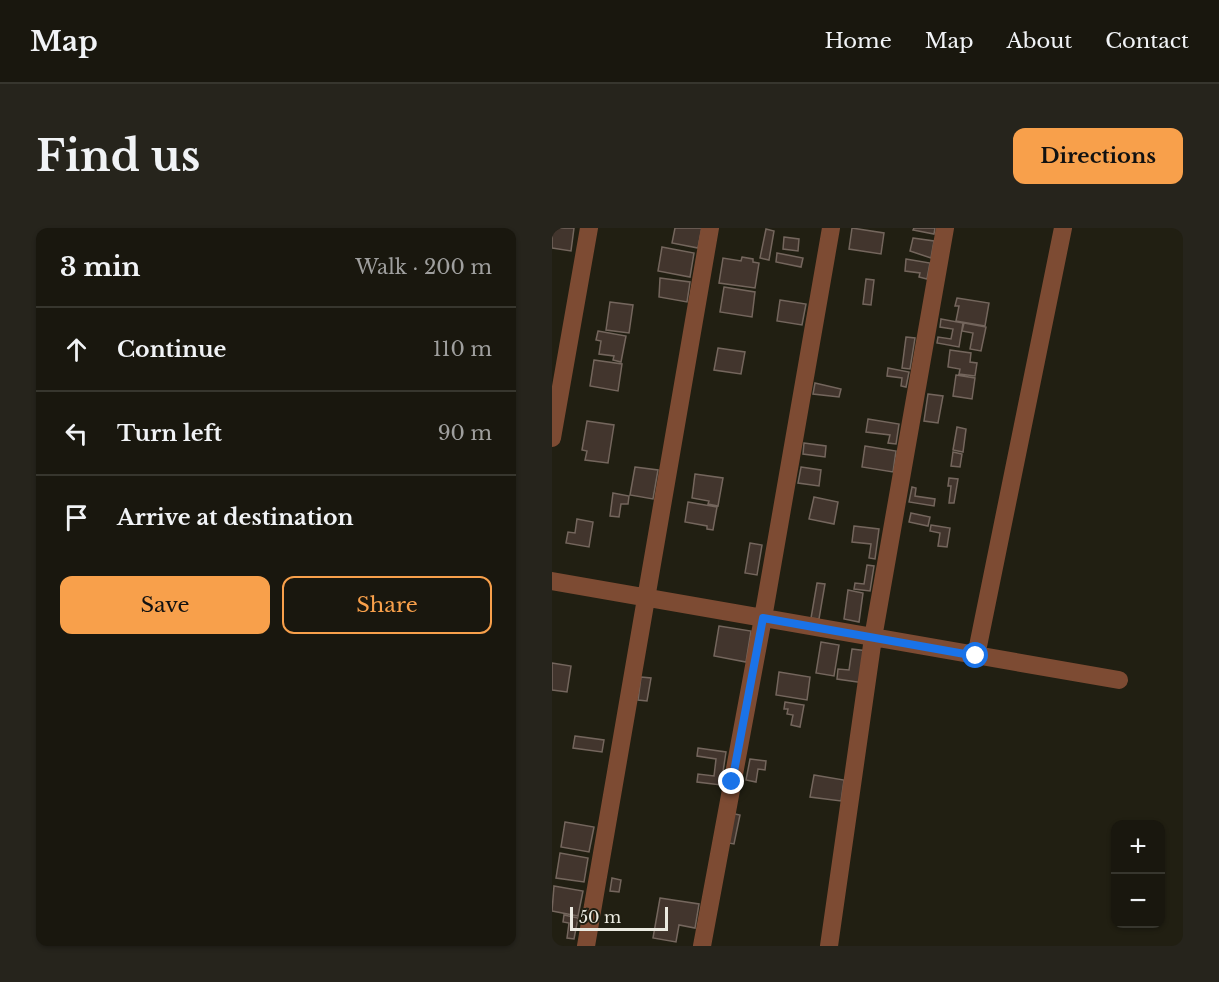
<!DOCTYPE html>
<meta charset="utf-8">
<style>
body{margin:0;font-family:"Libre Baskerville",serif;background:#26241c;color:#f1f3f6}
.controls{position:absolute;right:18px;bottom:18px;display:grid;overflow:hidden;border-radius:12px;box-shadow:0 2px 4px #0004}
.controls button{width:54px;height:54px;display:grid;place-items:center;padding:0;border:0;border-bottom:2px solid #37362e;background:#19170e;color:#f1f3f6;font:30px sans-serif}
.scale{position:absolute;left:18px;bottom:15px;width:98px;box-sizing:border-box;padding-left:6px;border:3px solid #ebeae1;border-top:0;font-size:16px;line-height:21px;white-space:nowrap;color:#ebeae1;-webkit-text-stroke:4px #211f12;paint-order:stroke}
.stop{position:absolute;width:18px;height:18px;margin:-14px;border:4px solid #1a73e8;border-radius:50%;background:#fff}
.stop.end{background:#1a73e8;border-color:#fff;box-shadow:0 2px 6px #0008}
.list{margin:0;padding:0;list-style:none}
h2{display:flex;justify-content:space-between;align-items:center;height:78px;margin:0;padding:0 24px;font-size:26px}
h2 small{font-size:20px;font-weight:400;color:#9f9f9e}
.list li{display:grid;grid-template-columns:39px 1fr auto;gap:18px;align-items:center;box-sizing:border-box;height:84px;padding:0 24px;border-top:2px solid #37362e}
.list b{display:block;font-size:22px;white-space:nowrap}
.list em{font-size:20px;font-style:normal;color:#9f9f9e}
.actions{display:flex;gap:12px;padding:18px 24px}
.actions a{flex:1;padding:14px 0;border:2px solid #f8a04b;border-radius:12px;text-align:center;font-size:21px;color:#f8a04b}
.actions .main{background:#f8a04b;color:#111}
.icon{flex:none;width:33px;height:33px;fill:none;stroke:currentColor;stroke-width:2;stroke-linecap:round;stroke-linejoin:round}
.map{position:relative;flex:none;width:631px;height:718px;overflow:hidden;border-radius:12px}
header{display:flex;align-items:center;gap:36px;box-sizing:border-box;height:84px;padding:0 30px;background:#19170e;border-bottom:2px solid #37362e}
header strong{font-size:28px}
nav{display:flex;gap:33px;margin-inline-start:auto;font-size:21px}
.intro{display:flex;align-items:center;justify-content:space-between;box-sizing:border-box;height:144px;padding:0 36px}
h1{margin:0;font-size:42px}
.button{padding:15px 27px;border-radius:12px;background:#f8a04b;color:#111;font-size:21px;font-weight:700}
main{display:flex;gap:36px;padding:0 36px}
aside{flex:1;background:#19170e;border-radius:12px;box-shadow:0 2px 4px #0004}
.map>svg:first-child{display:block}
</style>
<header>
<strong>Map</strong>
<nav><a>Home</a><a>Map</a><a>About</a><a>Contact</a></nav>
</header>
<div class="intro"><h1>Find us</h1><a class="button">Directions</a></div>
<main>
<aside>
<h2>3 min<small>Walk · 200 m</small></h2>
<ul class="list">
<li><svg class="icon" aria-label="ahead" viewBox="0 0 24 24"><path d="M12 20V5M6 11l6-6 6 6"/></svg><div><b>Continue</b></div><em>110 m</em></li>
<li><svg class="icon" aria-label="left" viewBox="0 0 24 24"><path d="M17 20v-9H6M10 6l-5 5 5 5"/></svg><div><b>Turn left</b></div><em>90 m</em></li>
<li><svg class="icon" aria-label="arrive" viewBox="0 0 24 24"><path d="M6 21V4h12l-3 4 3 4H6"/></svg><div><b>Arrive at destination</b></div></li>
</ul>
<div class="actions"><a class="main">Save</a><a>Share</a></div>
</aside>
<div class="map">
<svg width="631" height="718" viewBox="0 0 631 718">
<rect width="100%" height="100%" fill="#211f12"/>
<path fill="#42352d" stroke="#74665d" stroke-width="1.5" d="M0,0h22l-3,23 -19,-3z
M123,0h27l-4,20 -26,-5z
M300,0l32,5 -3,21 -32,-5z
M362,0h21l-1,6 -21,-4z
M214,1l8,2 -5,29 -9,-2z
M232,9l15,2 -1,12 -15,-2z
M361,10l21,3 -3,17 -21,-7z
M110,19l32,6 -4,24 -32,-6z
M225,25l26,5 -2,9 -25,-5z
M190,29l11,2v3l6,1 -4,25 -36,-5 4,-25 18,3z
M354,31l24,4 -3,16 -8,-2 1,-4 -15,-2z
M108,50l30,4 -3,20 -28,-5z
M314,51l8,1 -3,25 -8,-1z
M172,59l31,5 -3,25 -32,-5z
M405,70l32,5 -4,23 -29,-5 3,-15h-4z
M228,72l26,4 -4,21 -25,-4z
M58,74l23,3 -4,28 -23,-3z
M389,91l22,4 -4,24 -22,-4 1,-6 13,2 2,-10 -13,-2z
M412,95l22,4 -5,24 -11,-2 3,-16 -11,-2z
M46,103l28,5 -5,26 -8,-2 1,-4 -15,-2 2,-13 -5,-1z
M354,109l9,1 -5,31 -8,-1z
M166,120l27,4 -4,22 -27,-4z
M398,122l21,3 -1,9 7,1 -2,13 -16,-2 1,-5 -12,-2z
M42,132l28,4 -4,27 -28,-5z
M336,140l21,4 -3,15 -5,-1 1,-8 -15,-2z
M404,147l19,3 -3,21 -19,-3z
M263,155l26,6 -2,8 -26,-3z
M376,166l15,2 -5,27 -14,-2z
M316,191l31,5 -3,20 -8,-1 2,-8 -24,-3z
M35,193l27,4 -6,38 -23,-3 2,-9 -5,-1z
M405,199l9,2 -3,23 -10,-2z
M252,215l22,3 -1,11 -22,-3z
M313,218l31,5 -3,21 -31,-5z
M401,224l9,2 -2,13 -9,-1z
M83,239l23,3 -5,29 -23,-4z
M249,239l20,3 -2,16 -21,-3z
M143,246l28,4 -5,28 -10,-2 1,-3 -17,-3z
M397,250l9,1 -4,24h-5l2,-17h-3z
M360,259l4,1 -1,8 20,3 -1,7 -25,-4z
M61,265l16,3 -1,8h-7l-2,13 -9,-1z
M262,269l24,5 -4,22 -25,-5z
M136,274l29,5 -4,23 -6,-1v-3l-22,-4z
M359,285l19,4 -2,9 -19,-4z
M25,291l16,3 -4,25 -23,-4 2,-11 7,1z
M379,297l19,3 -3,19 -9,-1 2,-13 -10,-2z
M302,298l25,3 -4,30 -6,-1 2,-14 -19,-2z
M198,315l12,2 -5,30 -12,-2z
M315,337l7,1 -4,25 -16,-2 1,-6 9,1z
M265,355l8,1 -6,35 -8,-1z
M296,362l15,3 -4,29 -15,-3z
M167,398l32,5 -5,31 -32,-6z
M269,414l18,3 -5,31 -18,-3z
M300,421l16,2 -4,32 -27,-4 1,-10 11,1z
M0,435l19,3 -4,26 -15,-2z
M227,444l31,5 -3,23 -31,-5z
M89,449l10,1 -4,23 -9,-1z
M233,474l19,3 -4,22 -9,-2 2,-10 -6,-1 1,-5h-4z
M23,508l29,4 -2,12 -29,-4z
M146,520l28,4 -5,33 -24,-3 1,-8 16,2 2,-17 -19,-3z
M198,531l16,2 -1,9 -7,-1 -2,13 -10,-2z
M262,547l30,5 -3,21 -31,-4z
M178,585l10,2 -6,29 -11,-2z
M13,594l29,5 -5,25 -28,-5z
M8,625l28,5 -4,24 -28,-4z
M60,650l9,2 -2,12 -9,-1z
M2,658l29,5 -5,25 -26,-5z
M108,670l39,6 -4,24 -16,-3 -3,17 -23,-4z
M12,687l14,3 -4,21 -7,-1 2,-15 -6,-1z"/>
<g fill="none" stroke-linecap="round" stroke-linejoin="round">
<path stroke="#7d4b33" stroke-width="18" d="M0,210l37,-210
M0,353l567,99
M424,428l87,-428
M34,718l124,-718
M150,718l61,-328 68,-390
M277,718l44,-308 72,-410"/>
</g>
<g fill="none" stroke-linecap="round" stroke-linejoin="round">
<path stroke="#1a73e8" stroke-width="8" d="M180,554l31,-164 213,38"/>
</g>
</svg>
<div class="controls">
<button>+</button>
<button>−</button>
</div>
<div class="scale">50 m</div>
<div class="stop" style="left:424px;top:428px"></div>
<div class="stop end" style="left:180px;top:554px"></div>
</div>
</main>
